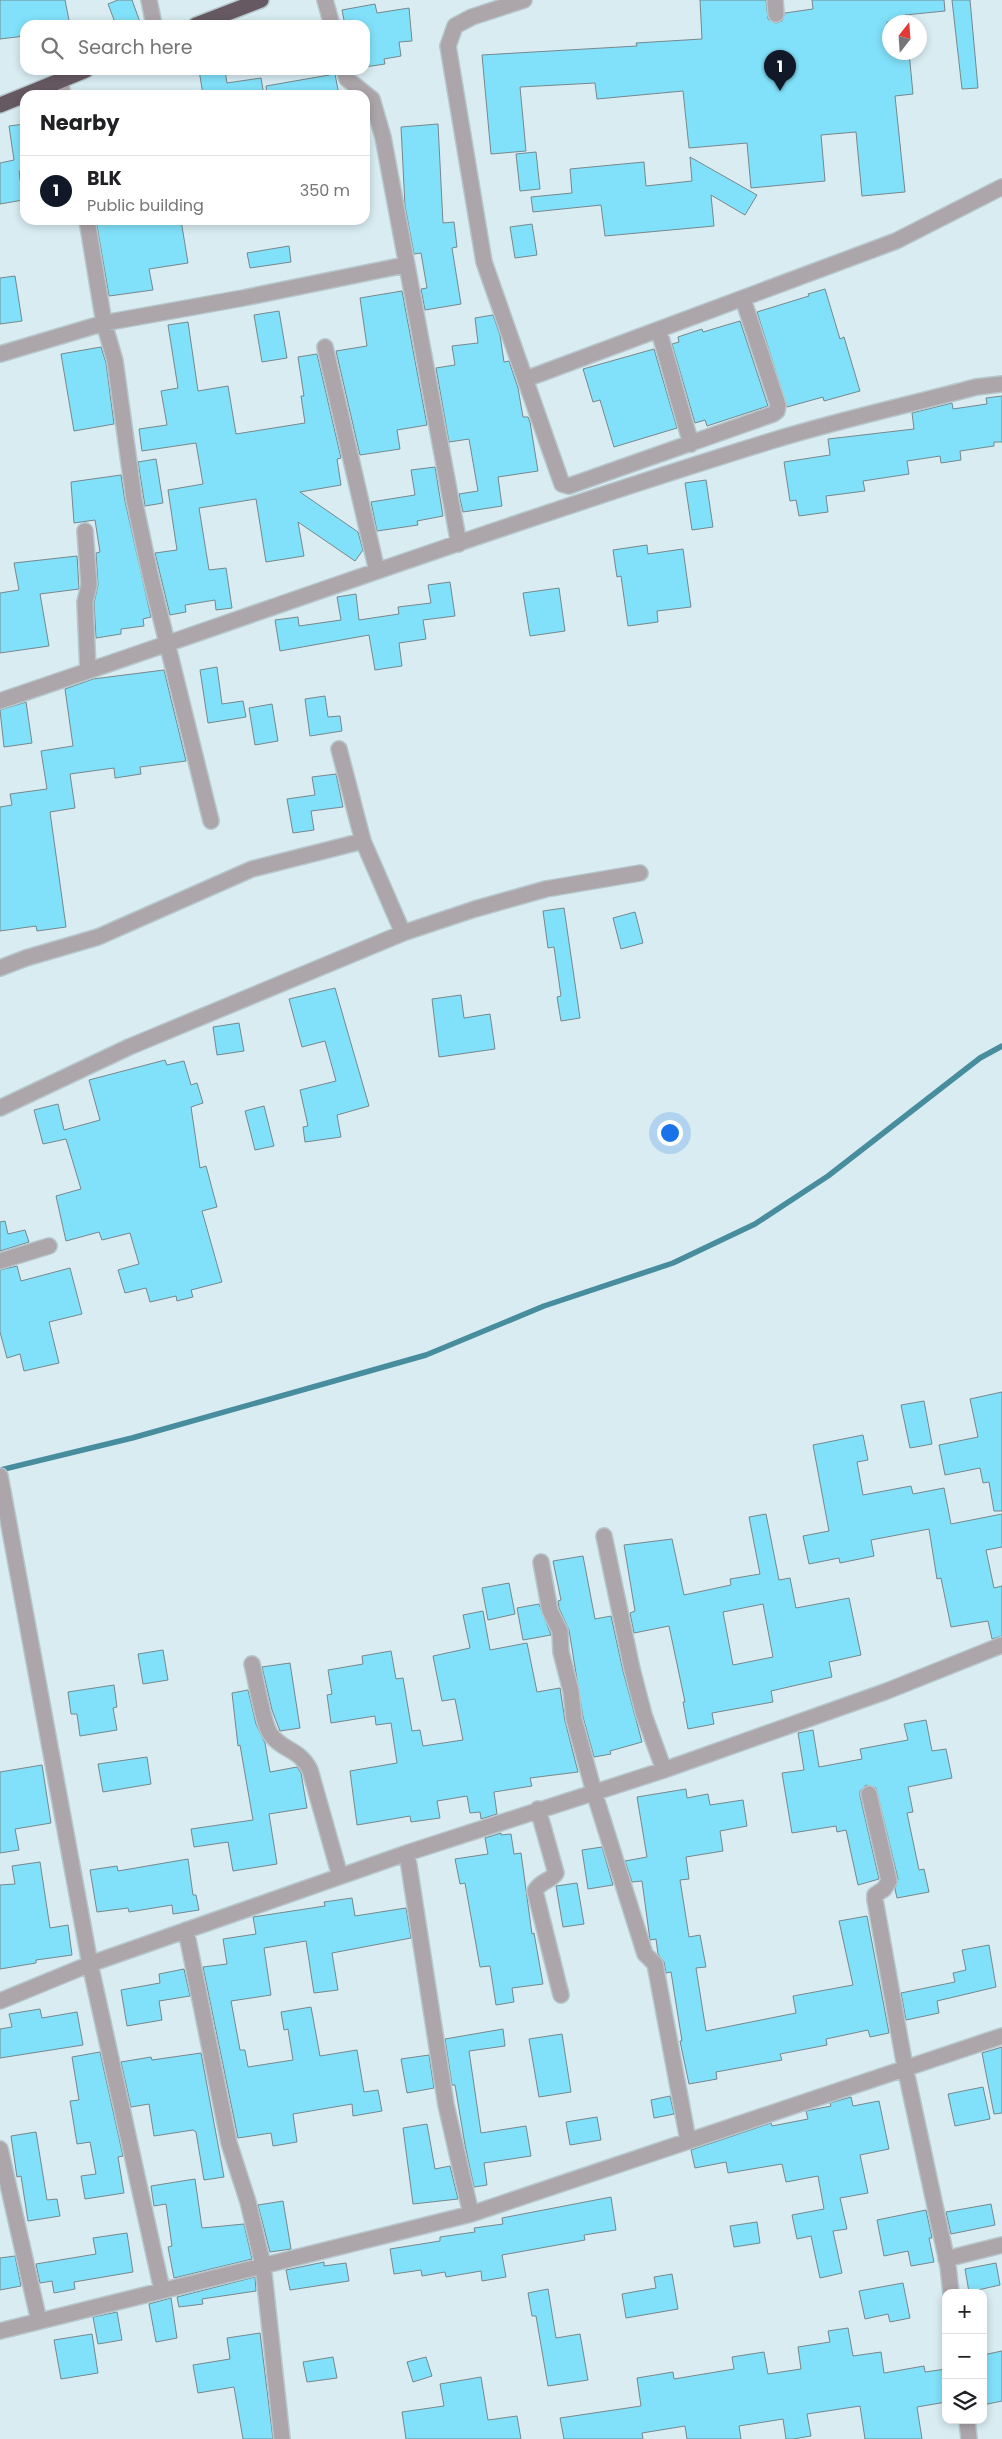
<!DOCTYPE html>
<meta charset="utf-8">
<style>
body{margin:0;font-family:Poppins,sans-serif;background:#f2f2f2;color:#202124}
.controls{position:absolute;right:15px;bottom:15px;display:grid;overflow:hidden;border-radius:10px;box-shadow:0 2px 8px #0003}
.controls button{width:45px;height:45px;display:grid;place-items:center;padding:0;border:0;border-bottom:1px solid #e0e0e0;background:#fff;color:#202124;font:25px sans-serif}
.compass{position:absolute;left:882px;top:15px;width:45px;height:45px;border-radius:50%;background:#fff;box-shadow:0 2px 8px #0003;rotate:17deg}
.you{position:absolute;left:669px;top:1132px;width:18px;height:18px;margin:-12px;border:4px solid #fff;border-radius:50%;background:#1a73e8;box-shadow:0 0 0 8px #1a73e833}
.badge{display:grid;place-items:center;width:32px;height:32px;border-radius:50%;background:#111827;color:#fff;font-size:16px;font-weight:700}
.pin{position:absolute;translate:-50% -41px;filter:drop-shadow(0 1px 2px #0008)}
.pin::after{content:'';position:absolute;top:26px;width:18px;height:15px;background:inherit;clip-path:polygon(0 0,100% 0,50% 100%)}
.list{margin:0;padding:0;list-style:none}
h2{display:flex;justify-content:space-between;align-items:center;height:65px;margin:0;padding:0 20px;font-size:21px}
h2 small{font-size:16px;font-weight:400;color:#757577}
.list li{display:grid;grid-template-columns:32px 1fr auto;gap:15px;align-items:center;box-sizing:border-box;height:70px;padding:0 20px;border-top:1px solid #e0e0e0}
.list b{display:block;font-size:19px;white-space:nowrap}
.list p{margin:0;font-size:16px;white-space:nowrap;color:#757577}
.list em{font-size:16px;font-style:normal;color:#757577}
.icon{flex:none;width:28px;height:28px;fill:none;stroke:currentColor;stroke-width:2;stroke-linecap:round;stroke-linejoin:round}
.map{position:relative;flex:none;width:1002px;height:2439px;overflow:hidden}
.search{position:absolute;background:#fff;box-shadow:0 2px 8px #0003;left:20px;top:20px;width:350px;height:55px;display:flex;align-items:center;gap:12px;box-sizing:border-box;padding:0 18px;border-radius:15px;color:#757577;font-size:19px}
.panel{position:absolute;background:#fff;box-shadow:0 2px 8px #0003;left:20px;top:90px;width:350px;height:135px;border-radius:15px}
.map>svg:first-child{display:block}
</style>
<div class="map">
<svg width="1002" height="2439" viewBox="0 0 1002 2439">
<rect width="100%" height="100%" fill="#d8ecf2"/>
<g fill="none" stroke-linecap="round" stroke-linejoin="round">
<path stroke="#478d9e" stroke-width="5.5" d="M0,1470l132,-32 294,-83 118,-49 129,-43 82,-39 73,-48 152,-118 22,-12"/>
</g>
<path fill="#82e1fa" stroke="#75888d" fill-rule="evenodd" d="M0,0h65l5,25h-45v11l-25,3z
M118,0h14l9,25h-25l-8,-21z
M700,0h66l2,19 8,4 6,-2 3,-8 28,-4 -1,-9h132l1,11 -40,4 1,7h-19l1,30h21l4,42 -18,2 10,96 -43,4 -6,-64 -35,3 4,46 -74,7 -4,-45 -58,5 -6,-57 -86,8 -2,-16 -75,4 6,64 -35,3 -9,-99 155,-9 -1,-3 66,-4z
M952,0h18l8,88 -16,1z
M375,4l2,9 32,-5 3,33 -13,1 2,14 -17,3 1,5 -20,3v-42h-20l-3,-15z
M199,70h26l2,13 34,-5 3,17h-61z
M335,74l4,21h-72l-1,-9z
M25,124v46l-6,1 4,29 -23,4v-41l14,-3 -5,-34z
M438,124l5,99 11,-1 3,25 -5,1 9,56 -36,6 -4,-21 6,-1 -6,-35 -7,1 -9,-48 -4,-79z
M536,152l4,37 -20,2 -4,-37z
M690,157l67,38 -12,20 -34,-20 3,31 -109,10 -4,-31 -68,7 -2,-15 41,-4 -2,-24 74,-7 2,24 46,-5z
M96,220h85l7,43 -39,6 4,21 -44,6z
M532,224l5,31 -22,3 -5,-31z
M289,246l2,16 -41,6 -3,-15z
M15,276l7,45 -22,3v-46z
M825,289l15,50 4,-2 16,54 -36,10 -1,-4 -36,10 -30,-95 52,-16 -1,-2z
M402,291l25,134 -30,5 3,19 -40,6 -24,-104 31,-5 -7,-48z
M279,311l8,47 -25,4 -8,-47z
M493,315l7,20 4,27 5,-1 9,27 5,29h5l2,5 8,49 -40,6 4,29 -39,6 -4,-18 19,-3 -9,-52 -20,3 -13,-74 19,-3 -3,-19 26,-3 -3,-25z
M740,321l28,85 -61,20 -2,-6 -10,3 -23,-79 7,-2 -1,-5 24,-8 1,3z
M188,322l10,69 30,-5 8,48 69,-11 -4,-27h3l-6,-39 19,-3 24,104 -4,1 4,26 -41,7 58,40 5,18 -8,11 -57,-39 6,34 -38,6 -10,-63 -57,9 10,62 17,-2 6,40 -16,2 -1,-10 -30,5 1,7 -16,3 -15,-62 22,-3 -9,-60 35,-6 -7,-41 -54,8 -3,-22 28,-4 -6,-34 17,-3 -10,-63z
M101,347l5,16 8,61 -40,7 -13,-77z
M654,349l23,79 -63,19 -14,-47 -7,2 -10,-33z
M1002,396v46h-8v4l-34,5 1,9 -20,3 -1,-7 -33,5 2,13 -46,7 2,10 -39,5 2,16 -29,4 -3,-16 -6,1 -6,-39 46,-7 -2,-16 86,-10 -2,-16 40,-10 1,6 34,-5 -1,-6z
M156,459l7,44 -18,3 -7,-44z
M435,467l8,49 -26,5 1,4 -41,6 -6,-29 44,-7 -4,-25z
M121,475l4,26 26,116 -8,2 1,7 -23,3v5l-25,4 -2,-35 4,-18 -2,-32 4,-1 -5,-32 -21,3 -3,-41z
M706,480l7,47 -21,3 -7,-47z
M647,545l1,9 35,-5 8,58 -34,4 1,11 -30,4 -7,-50 -4,1 -4,-27z
M77,556l2,33 -39,5 9,52 -49,7v-60l19,-3 -5,-27z
M450,582l5,34 -32,4 3,19 -27,4 3,23 -27,4 -6,-35 -89,16 -5,-31 23,-3 1,9 42,-6 -4,-23 19,-3 3,26 40,-6 -1,-7 33,-4 -3,-18z
M559,588l6,43 -35,5 -7,-43z
M217,667l5,37 21,-3 3,16 -38,6 -8,-53z
M164,670l22,91 -46,6 1,7 -26,4 -1,-10 -44,6 5,34 -25,4 16,115 -29,4 -1,-5 -36,5v-124l12,-2 -2,-11 37,-5 -6,-38 32,-5 -8,-57 28,-10z
M325,696l3,21 12,-1 2,15 -32,5 -5,-37z
M26,702l6,41 -28,4 -4,-37z
M272,704l6,37 -23,4 -6,-37z
M336,774l7,33 -32,4 3,19 -21,3 -6,-34 28,-4 -3,-18z
M564,908l16,110 -19,3 -4,-24 4,-1 -7,-49 -6,1 -5,-37z
M635,912l8,31 -22,6 -8,-31z
M335,988l34,118 -32,9 4,22 -36,5 -2,-15 5,-1 -8,-36 36,-9 -11,-40 -23,6 -13,-48z
M461,995l3,23 26,-4 5,35 -56,8 -7,-58z
M239,1023l5,28 -27,4 -4,-28z
M165,1060l2,5 17,-4 7,24 6,-2 6,20 -12,4 9,61 6,-2 11,41 -15,4 20,71 -31,8 2,7 -16,4 -1,-5 -26,6 -4,-14 -21,5 -7,-23 21,-6 -9,-31 -28,7 -3,-8 -33,9 -10,-45 25,-7 -15,-50 -23,5 -9,-34 24,-6 6,26 36,-10 -11,-40z
M264,1106l10,40 -19,4 -10,-39z
M5,1221l3,13 17,-4 4,12 -29,9v-29z
M17,1266l4,15 49,-13 12,46 -33,8 10,41 -35,8 -4,-17 -13,4 -7,-26v-62z
M1002,1392v119h-8l-5,-29 -6,1 -3,-15 -35,7 -6,-30 39,-8 -8,-38z
M924,1401l8,43 -22,4 -9,-43z
M863,1435l5,25 -11,2 6,33 48,-9 2,8 31,-6 7,36 51,-10v33l-16,3 8,38 8,-2v50l-10,3 -4,-18 -37,6 -10,-49 -4,1 -8,-50 -58,11 3,16 -34,7 -1,-5 -30,6 -6,-28 26,-5 -16,-86z
M766,1514l13,66 11,-2 6,30 53,-10 12,57 -32,7 3,15 -61,14 2,11 -61,11 2,11 -26,5 -5,-27h2l-16,-76 -35,7 -4,-20 5,-2 -11,-66 48,-6 12,56 47,-10 -1,-6 30,-5 -11,-57zM763,1604l10,53 -40,8 -10,-53z
M583,1556l12,63 16,-3 12,55 19,71 -32,9 1,3 -17,3 -11,-40 -14,-87 -10,-22 -1,-7 3,-1 -8,-39z
M509,1583l6,31 -27,6 -6,-32z
M539,1604l12,31 -28,5 -6,-32z
M483,1611l7,39 37,-7 10,49 23,-4 5,33 13,51 -48,6 2,8 -38,6 3,22 -16,5 -1,-7 -10,1 -3,-17 -30,5 3,17 -29,4 -1,-6 -53,9 -7,-54 47,-8 -6,-40 -15,2 -1,-9 -44,7 -4,-28 5,-1 -4,-24 35,-6 -1,-8 29,-5 5,28 7,-1 9,53 8,-1 3,16 40,-6 -8,-41 -13,2 -9,-45 37,-8 -7,-33z
M163,1650l5,30 -25,4 -5,-30z
M290,1663l10,65 -20,3 -8,-21 -10,-43z
M114,1685l3,22 -4,1 4,22 -37,6 -3,-22h-6l-3,-22z
M248,1690l8,34 9,19 5,29 27,-5 4,6 6,35 -38,6 8,50 -44,7 -5,-29 -34,5 -3,-18 62,-9 -13,-75 -2,1 -6,-53z
M926,1720l6,31 14,-2 6,29 -44,9 5,25 -6,1 12,57 5,-1 5,23 -32,6 -2,-9 3,-10 -22,-91 -10,-3 -6,6v5l19,83 -21,6 -12,-55 -9,2 -1,-6 -44,7 -10,-60 22,-3 -6,-37 15,-3 6,37 43,-8 -2,-10 48,-9 -4,-16z
M147,1757l4,27 -48,8 -5,-28z
M42,1765l9,58 -36,6 4,21 -19,3v-81z
M686,1789l1,9 21,-4 2,11 33,-5 4,26 -27,5 3,20 -37,6 3,22 -9,1 9,57 11,-2 6,32 -10,1 10,63 90,-18 -3,-17 60,-11 -14,-64 28,-5 22,117 -19,4 -2,-7 -42,9 1,6 -47,9 2,6 -66,12 1,7 -28,5 -9,-43h2l-11,-69 -5,1 -2,-11 -6,-8 -2,-15 -6,1 -8,-59 -10,1 -7,-21 22,-4 -10,-60z
M501,1833v2l10,-1 3,20 7,-1 11,81 2,-1 9,51 -31,4 2,14 -18,3 -6,-39 -10,1 -15,-84 -5,1 -5,-25 33,-5 -3,-16z
M602,1847l11,38 -25,4 -6,-39z
M188,1859l5,36h3l3,15 -26,4 -1,-9 -43,7 -1,-4 -31,4 -7,-42 27,-4 1,5z
M40,1862l10,66 18,-3 4,30 -36,5v3l-36,6v-84l15,-1 -3,-18z
M577,1883l7,41 -21,3 -7,-41z
M352,1898l3,18 51,-8 5,30 -79,15 6,37 -24,3 -8,-52 -42,7 7,47 -40,6 9,49h5l3,17 45,-7 -5,-31 -4,1 -3,-18 30,-5 9,49 37,-6 7,42 14,-2 4,21 -29,5 -1,-12 -59,10 4,28 -24,4 -2,-13 -33,5 -35,-171 24,-3 -4,-25 33,-5 -3,-17 72,-11 -1,-4z
M989,1945l7,42 -59,14 2,12 -33,7 -5,-27 54,-11 -2,-9 13,-3 -4,-20z
M184,1969l6,27 -31,5 3,19 -35,6 -6,-36 39,-7 -1,-9z
M40,2009l2,9 35,-6 6,33 -83,13v-29l12,-2 -3,-13z
M503,2029l2,17 -36,5 12,82 45,-7 5,30 -47,7 3,22 -13,2 -9,-42 -10,-60h-3l-7,-46z
M562,2034l9,58 -32,5 -10,-58z
M1002,2047v66l-8,1 -12,-61z
M100,2052l23,104 -5,1 6,36 -39,6 -4,-23 15,-2 -6,-32 -13,2 -7,-43 9,-1 -7,-43z
M201,2053l23,124 -20,3 -8,-48 -3,-2 -39,6 -5,-32 -18,3 -10,-45 30,-5 1,3z
M429,2055l5,33 -27,5 -6,-34z
M983,2087l7,32 -35,7 -7,-32z
M670,2096l4,18 -20,4 -3,-18z
M851,2097l2,9 26,-5 10,48 -29,6 8,38 -28,5 7,31 -14,2 9,42 -22,5 -9,-42 -14,3 -5,-24 32,-6 -6,-33 -32,6 -4,-18 -54,9 -2,-11 -31,6 -4,-18 80,-27 1,3 36,-7 -2,-8 25,-5 -1,-3z
M597,2117l4,23 -31,5 -4,-23z
M427,2124l8,45 15,-3 8,33 -45,5 -10,-76z
M36,2132l11,68 10,-1 3,17 -32,5 -7,-45 -4,1 -6,-41z
M195,2179l7,49 42,-4 8,35 -78,19 -6,-31 4,-1 -6,-42 -12,2 -3,-20z
M611,2197l5,33 -32,5 1,5 -83,15 4,22 -24,4 -1,-10 -35,6 -1,-5 -23,4 -1,-6 -27,4 -4,-25 50,-8v-4l35,-5 -1,-4 29,-4 -1,-6z
M283,2201l8,48 -21,3 -12,-47z
M991,2204l4,21 -44,9 -5,-22z
M926,2210l6,28h-3l5,24 -23,4 -3,-15 -24,5 -7,-36z
M757,2222l3,21 -26,4 -4,-21z
M127,2233l6,39 -59,10 1,7 -21,4 -2,-12 -12,2 -4,-19 60,-10 -3,-16z
M15,2256l6,30 -21,4v-32z
M324,2262v4l22,-3 3,18 -59,9 -4,-20z
M996,2263l4,22 -31,7 -4,-23z
M672,2274l6,35 -52,9 -4,-24 34,-6 -2,-11z
M255,2277l1,14 -54,8 1,5 -24,3 -2,-10z
M903,2283l7,35 -20,4 -2,-8 -23,5 -6,-28z
M548,2289l8,49 24,-4 8,46 -40,6 -12,-70h-4l-4,-23z
M171,2298l6,40 -21,4 -7,-38z
M117,2312l5,28 -24,4 -5,-27z
M848,2328l5,28 28,-4 3,21 40,-7 1,6 21,-3v33l-29,5 5,32h-57l-5,-33 -53,8 4,22 -18,3h-7l-3,-20 -44,7 2,13h-54l-2,-13 -43,7 1,6h-79l-4,-21 81,-12 -4,-28 36,-6 1,7 60,-10 -2,-12 32,-5 4,22 33,-5 -3,-22 32,-5 -2,-11z
M260,2333l13,106h-30l-9,-52 -36,6 -5,-28 37,-6 -3,-21z
M92,2334l6,39 -37,6 -7,-39z
M1002,2351v50l-19,4v-50z
M333,2357l4,21 -30,4 -4,-20z
M426,2357l6,19 -19,6 -6,-20z
M481,2377l7,43 29,-4 4,23h-115l-4,-27 42,-6 -4,-22z"/>
<g fill="none" stroke-linecap="round" stroke-linejoin="round">
<defs>
<path id="minor" d="M149,0l5,25
M325,0l7,25
M524,0l-52,17 -17,9 -7,20 36,216 78,222 7,2 204,-72 4,-3 1,-6 -35,-106
M775,0l1,14
M344,70l3,9 25,20 11,38 76,407
M60,81l3,14
M87,220l17,103 11,38 19,138 16,75 61,247
M659,331l32,113
M325,347l52,224
M0,354l104,-31 139,-25 162,-33
M526,379l370,-138 106,-54
M85,531l4,54 -4,17 3,69
M0,701c257,-87 512,-180 771,-260 68,-21 137,-36 205,-54l26,-3
M339,749l24,92 40,92
M0,968l26,-10 72,-21 154,-68 111,-28
M0,1108l129,-61 274,-114 72,-24 71,-20 94,-16
M0,1261l49,-15
M0,1476l90,488 -90,37
M604,1536l28,133 12,46 20,55
M541,1562l9,49 10,20 1,21 10,39 3,28 20,73 51,162 10,10 33,176
M252,1664c4,15 11,61 19,71 12,16 29,14 39,35l30,106
M869,1794l20,87 -5,8 -9,6v5l30,167 43,199 3,27
M538,1809l18,64c-5,8 -16,8 -21,18l26,104
M407,1853l39,252 25,109
M186,1930l43,213 19,59 15,63 19,174
M0,2149l39,172
M946,2259l56,-14
M162,2290l-72,-326 317,-111 257,-83 223,-79 115,-46
M0,2331l471,-117 531,-178
M967,2420l2,19"/>
<path id="highway" d="M196,25l65,-25
M25,95l61,-25
M0,105l25,-10"/>
</defs>
<use href="#minor" stroke="#b6c7cc" stroke-width="18"/>
<use href="#highway" stroke="#b6c7cc" stroke-width="18"/>
<use href="#minor" stroke="#aca5a9" stroke-width="15"/>
<use href="#highway" stroke="#675962" stroke-width="15"/>
</g>
</svg>
<div class="controls">
<button>+</button>
<button>−</button>
<button><svg class="icon" aria-label="layers" viewBox="0 0 24 24"><path d="M12 4l9 5-9 5-9-5zM3 14l9 5 9-5"/></svg></button>
</div>
<svg class="compass" viewBox="-18 -18 36 36"><path d="M0-13l5 13h-10z" fill="#e53935"/><path d="M0 13l5-13h-10z" fill="#757577"/></svg>
<div class="you"></div>
<div class="pin badge" style="left:780px;top:91px">1</div>
<div class="search"><svg class="icon" aria-label="search" viewBox="0 0 24 24"><circle cx="10" cy="10" r="6"/><path d="M15 15l6 6"/></svg>Search here</div>
<section class="panel">
<h2>Nearby<small></small></h2>
<ul class="list">
<li><span class="badge">1</span><div><b>BLK</b><p>Public building</p></div><em>350 m</em></li>
</ul>
</section>
</div>
